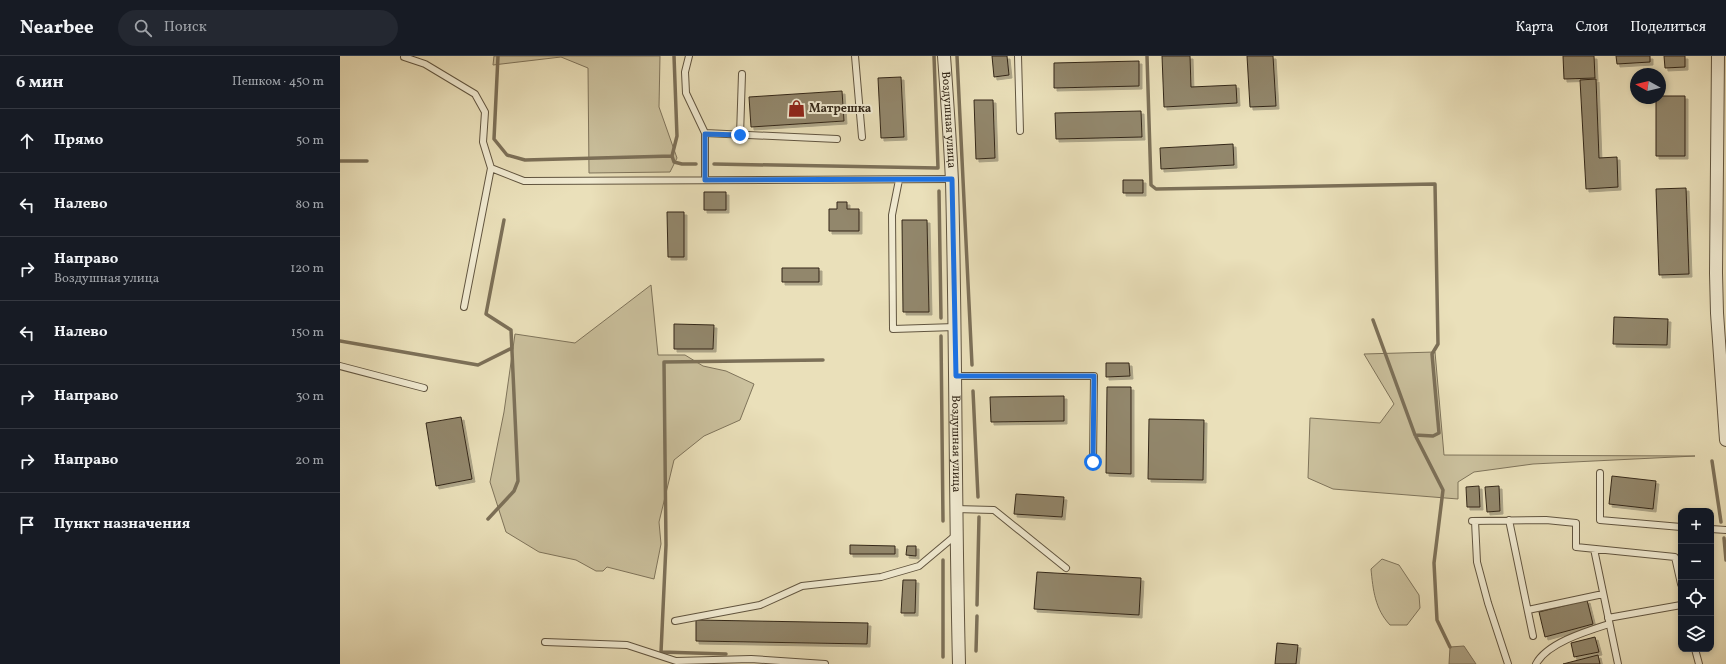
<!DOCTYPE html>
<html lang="ru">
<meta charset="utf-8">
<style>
body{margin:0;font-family:Vollkorn,serif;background:#242831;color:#f1f3f6}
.controls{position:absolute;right:12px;bottom:12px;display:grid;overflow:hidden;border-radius:8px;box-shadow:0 2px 6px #0003}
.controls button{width:36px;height:36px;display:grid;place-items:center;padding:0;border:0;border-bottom:1px solid #363941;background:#171b24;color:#f1f3f6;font:20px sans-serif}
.compass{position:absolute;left:1290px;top:12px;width:36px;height:36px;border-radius:50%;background:#171b24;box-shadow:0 2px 6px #0003;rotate:278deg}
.stop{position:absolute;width:12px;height:12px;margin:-9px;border:3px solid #1a73e8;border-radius:50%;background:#fff}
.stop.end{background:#1a73e8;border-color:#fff;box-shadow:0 1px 4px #0008}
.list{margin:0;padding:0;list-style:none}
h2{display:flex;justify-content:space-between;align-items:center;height:52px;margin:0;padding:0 16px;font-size:17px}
h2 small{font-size:13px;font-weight:400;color:#9ea1a6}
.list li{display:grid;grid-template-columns:26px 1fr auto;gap:12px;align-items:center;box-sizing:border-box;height:64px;padding:0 16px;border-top:1px solid #363941}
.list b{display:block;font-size:15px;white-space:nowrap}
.list p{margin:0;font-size:13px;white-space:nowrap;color:#9ea1a6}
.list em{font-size:13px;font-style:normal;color:#9ea1a6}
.icon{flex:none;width:22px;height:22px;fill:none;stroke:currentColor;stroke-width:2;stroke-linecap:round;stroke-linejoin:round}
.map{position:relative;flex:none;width:1386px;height:608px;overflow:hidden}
header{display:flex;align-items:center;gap:24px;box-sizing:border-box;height:56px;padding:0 20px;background:#171b24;border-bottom:1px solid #363941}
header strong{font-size:19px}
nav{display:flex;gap:22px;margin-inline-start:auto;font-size:14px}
.search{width:280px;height:36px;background:#242831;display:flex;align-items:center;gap:10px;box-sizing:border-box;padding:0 14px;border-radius:22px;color:#9ea1a6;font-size:15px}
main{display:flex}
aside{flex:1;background:#171b24}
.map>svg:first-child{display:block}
</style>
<header>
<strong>Nearbee</strong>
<div class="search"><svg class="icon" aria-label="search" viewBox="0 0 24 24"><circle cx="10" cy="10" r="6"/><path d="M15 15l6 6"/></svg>Поиск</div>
<nav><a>Карта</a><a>Слои</a><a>Поделиться</a></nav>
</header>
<main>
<aside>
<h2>6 мин<small>Пешком · 450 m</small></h2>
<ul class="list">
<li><svg class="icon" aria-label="ahead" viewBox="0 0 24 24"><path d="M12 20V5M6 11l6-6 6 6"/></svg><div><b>Прямо</b></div><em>50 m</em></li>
<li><svg class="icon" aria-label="left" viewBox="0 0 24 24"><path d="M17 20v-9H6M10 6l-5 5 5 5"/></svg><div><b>Налево</b></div><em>80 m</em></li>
<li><svg class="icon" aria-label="right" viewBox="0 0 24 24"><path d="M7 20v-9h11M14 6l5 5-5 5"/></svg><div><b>Направо</b><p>Воздушная улица</p></div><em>120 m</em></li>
<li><svg class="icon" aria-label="left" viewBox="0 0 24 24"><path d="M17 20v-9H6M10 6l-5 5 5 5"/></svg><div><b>Налево</b></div><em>150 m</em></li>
<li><svg class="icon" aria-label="right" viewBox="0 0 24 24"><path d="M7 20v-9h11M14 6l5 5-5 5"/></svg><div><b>Направо</b></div><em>30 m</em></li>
<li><svg class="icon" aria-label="right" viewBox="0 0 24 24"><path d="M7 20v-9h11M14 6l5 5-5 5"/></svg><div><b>Направо</b></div><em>20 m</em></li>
<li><svg class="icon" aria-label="arrive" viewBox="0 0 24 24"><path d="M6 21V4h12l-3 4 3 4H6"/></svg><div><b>Пункт назначения</b></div></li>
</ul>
</aside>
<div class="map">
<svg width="1386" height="608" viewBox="0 0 1386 608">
<defs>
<filter id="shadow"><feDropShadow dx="3" dy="3" stdDeviation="0" flood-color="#0004"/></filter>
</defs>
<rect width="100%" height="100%" fill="#eae0ba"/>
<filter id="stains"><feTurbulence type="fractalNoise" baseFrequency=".005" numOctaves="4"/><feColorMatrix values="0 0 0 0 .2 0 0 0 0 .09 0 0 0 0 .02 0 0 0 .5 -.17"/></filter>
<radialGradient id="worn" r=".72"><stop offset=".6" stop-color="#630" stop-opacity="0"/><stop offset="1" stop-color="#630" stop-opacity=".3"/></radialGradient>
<path fill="#cbc19e" stroke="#7f745b" d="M154,0h166l-1,51 18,51 -7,14 -81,1 -1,-105 -27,-11 -68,8z
M311,229l7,70h27l18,11 23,5 28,13 -14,36 -36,16 -30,24 -15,62 2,22 -7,35 -47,-12 -4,4h-7l-20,-11 -37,-8 -33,-20 -16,-50 14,-70 11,-78 60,9z
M1095,296l9,103 251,1 -162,8 -59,8 -16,10v17l-125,-10 -25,-11 2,-60 70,5 14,-19 -30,-50z
M1042,503l17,6 20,30 1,13 -13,17h-17c-15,-16 -17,-35 -19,-56z"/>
<path fill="#aca183" stroke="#7c7058" d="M1124,590l12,18h-27l1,-17z"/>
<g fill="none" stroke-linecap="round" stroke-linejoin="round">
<path stroke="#7c7058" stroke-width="3.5" d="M158,0l-4,83 13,16 18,5 147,-4
M334,0l3,80 -5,20 2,6 8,2h14
M617,0l15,309
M807,0l4,129 5,4 279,-5 3,160 -6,10 7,79 -6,3 -18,-1
M0,105h27
M374,108l224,4 -4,-112
M599,135l2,127
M1033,264l42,115 28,55 -9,73 3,57 13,27
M601,280l2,185
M0,285l138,24 34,-17
M633,335l5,106
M1372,405l9,61
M148,463l26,-28 4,-10 -7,-151 -25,-16 18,-94
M1384,482l2,22
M637,549l2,-88
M636,595l1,-35
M386,598l-65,-2 5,-107 -2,-183 159,-2
M603,601v-97"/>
</g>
<path fill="#92876c" stroke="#332718" filter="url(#shadow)" d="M652,0h15l2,19 -15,2z
M822,0h28l1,31 45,-2 1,18 -73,4z
M907,0h26l3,50 -26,1z
M1223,0h31l1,22 -31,1z
M1276,0h34v6l-33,2z
M1324,0h21v11l-20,1z
M799,5v25l-85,2v-25z
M561,21l3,60 -23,1 -3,-60z
M1256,23l3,79 18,-1 1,30 -32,2 -6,-109z
M502,35l2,30 -93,6 -2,-30z
M1320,40h25v60h-29v-58h4z
M634,44h19l2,58 -19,1z
M801,55l1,26 -86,2 -1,-26z
M893,88l1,21 -73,4 -1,-21z
M783,124h20v13h-20z
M1346,132l3,86 -30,1 -3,-86z
M364,136h22v18h-22z
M497,146h10v7h12v22h-30v-22h8z
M327,156h17v45h-16z
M562,164h25l2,92h-26z
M442,212h37v14h-37z
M1274,261l54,2 -1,26 -54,-1z
M334,268l40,1 -1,24h-39z
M766,307h23l1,13 -24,1z
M767,331h24v87l-25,-1z
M724,340v25l-73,1 -1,-25z
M121,361l11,62 -36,7 -10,-63z
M809,363l55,1 -1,60 -55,-1z
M1272,420l44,5 -3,28 -44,-5z
M1139,430l1,21h-13l-1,-20z
M1159,430l1,25 -13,1 -2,-25z
M676,438l48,3 -2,20 -48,-3z
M510,489l45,1v8h-45z
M567,490h9v10l-10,-1z
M697,516l104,6 -2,37 -105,-6z
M563,524h13l-1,33h-14z
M1247,544l6,24 -48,13 -6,-25z
M356,564l172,3 -1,21 -171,-3z
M1255,581l4,15 -25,5 -3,-14z
M937,587l21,2 -2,19h-21z
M1258,599l2,9h-37z"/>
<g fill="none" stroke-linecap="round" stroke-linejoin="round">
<defs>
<path id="service" d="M349,0l-4,16 1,21 19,40
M515,0l7,81
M678,0l2,75
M64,1l21,7 50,30 10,18 -2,30 8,26
M400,79l2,-61
M365,124v-47l132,6
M559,124l-7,35 1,114 62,-2
M124,251l27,-139 33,13 428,-2
M0,310l84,22
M616,320h138l-1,86
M1260,417v47l81,7
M615,453l39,1 72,58
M1169,464l24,116
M1132,465l74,-1 30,3v24l99,10 6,27
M1135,465l2,41 11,41 20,61
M1371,473l15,1
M1254,493l24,115
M1188,554l75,-16
M1268,562l73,-13
M335,565l85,-16 42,-19 79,-9 38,-11 37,-31
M205,586l82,3 49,16 75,-2 74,5
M1355,593l4,15
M1196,608c11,-21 51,-33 73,-40"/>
<g id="minor">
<path id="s1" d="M604,0c3,42 6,83 8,125 4,161 3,322 7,483"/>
<path d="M1378,0l-2,217 1,40 9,127"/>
</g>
</defs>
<use href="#service" stroke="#615540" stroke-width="8"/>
<use href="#minor" stroke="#615540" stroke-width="14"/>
<use href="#service" stroke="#f1ebd2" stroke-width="6"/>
<use href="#minor" stroke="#f1ebd2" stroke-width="12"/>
</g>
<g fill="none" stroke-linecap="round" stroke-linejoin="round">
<path stroke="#1a73e8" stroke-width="5" d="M400,79l-35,-1v46l247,-1 4,197h138l-1,86"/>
</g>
<defs>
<symbol id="shop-bare" viewBox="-9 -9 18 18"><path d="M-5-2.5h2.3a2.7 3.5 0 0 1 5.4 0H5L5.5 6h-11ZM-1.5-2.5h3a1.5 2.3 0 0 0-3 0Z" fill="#8f2418" stroke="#f1ebd2" stroke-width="2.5" paint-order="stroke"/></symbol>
</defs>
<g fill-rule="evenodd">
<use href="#shop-bare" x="444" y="40" width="25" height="25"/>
</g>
<g text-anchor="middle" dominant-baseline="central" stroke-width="4" stroke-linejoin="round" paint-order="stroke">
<g font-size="12" font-weight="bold" fill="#332718" stroke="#f1ebd2" text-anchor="start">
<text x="469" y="53">Матрешка</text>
</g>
<g font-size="12" fill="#332718" stroke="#f1ebd2">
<text stroke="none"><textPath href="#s1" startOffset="64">Воздушная улица</textPath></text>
<text stroke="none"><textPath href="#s1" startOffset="388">Воздушная улица</textPath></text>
</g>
</g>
<rect width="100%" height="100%" filter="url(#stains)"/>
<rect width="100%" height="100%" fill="url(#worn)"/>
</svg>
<div class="controls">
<button>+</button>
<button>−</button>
<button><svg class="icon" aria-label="locate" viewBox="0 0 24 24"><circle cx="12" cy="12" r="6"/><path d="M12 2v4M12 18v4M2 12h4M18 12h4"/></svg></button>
<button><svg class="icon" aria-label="layers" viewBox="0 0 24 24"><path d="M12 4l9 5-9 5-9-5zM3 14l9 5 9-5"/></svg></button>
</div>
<svg class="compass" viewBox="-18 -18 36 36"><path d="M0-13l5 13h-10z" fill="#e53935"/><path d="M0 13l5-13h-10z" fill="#9ea1a6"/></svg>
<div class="stop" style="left:753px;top:406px"></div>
<div class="stop end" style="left:400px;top:79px"></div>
</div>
</main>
